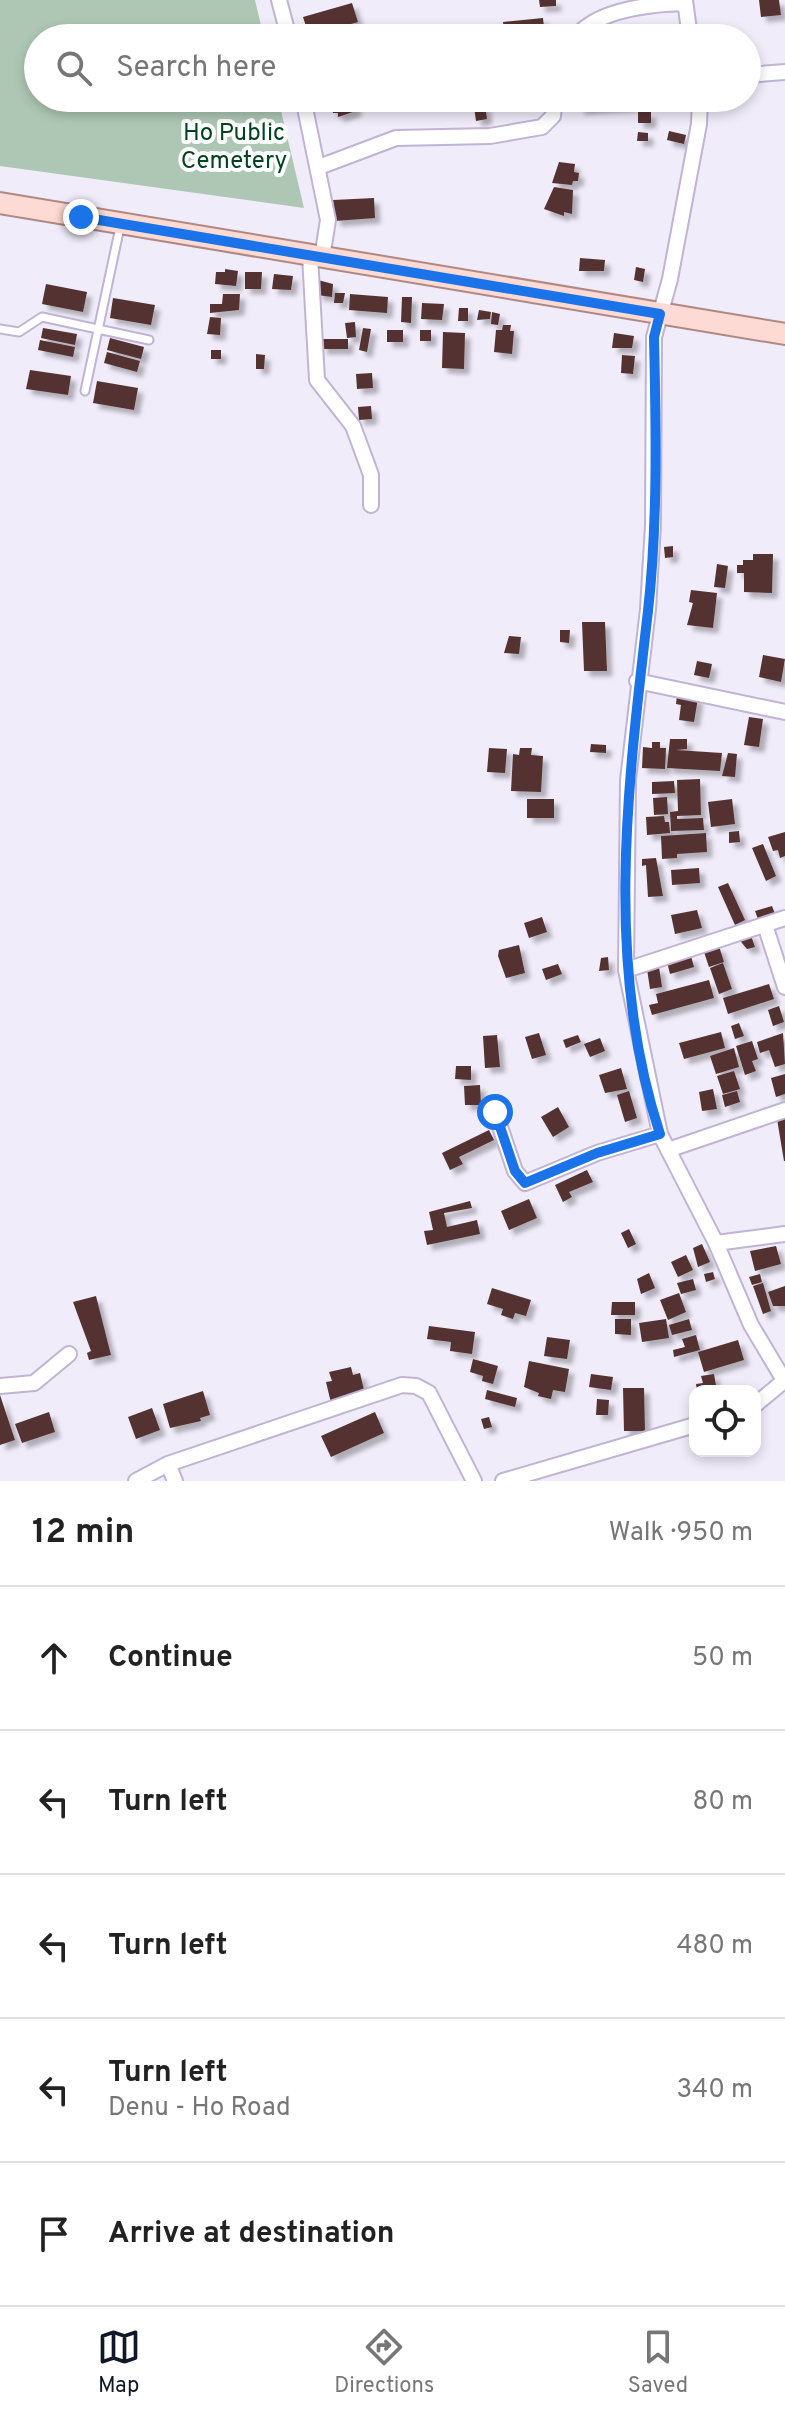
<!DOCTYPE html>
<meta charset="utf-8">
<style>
body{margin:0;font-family:Overpass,sans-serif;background:#f2f2f2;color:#222}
.controls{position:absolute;right:24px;bottom:24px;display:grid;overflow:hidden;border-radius:16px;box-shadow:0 4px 12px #0003}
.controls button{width:72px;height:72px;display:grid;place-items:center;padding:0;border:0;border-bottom:2px solid #e0e0e0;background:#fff;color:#222;font:40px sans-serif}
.stop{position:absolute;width:24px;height:24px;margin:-18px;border:6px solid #1a73e8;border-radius:50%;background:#fff}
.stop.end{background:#1a73e8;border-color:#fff;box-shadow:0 2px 8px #0008}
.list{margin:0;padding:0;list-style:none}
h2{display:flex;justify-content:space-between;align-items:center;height:104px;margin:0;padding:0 32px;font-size:34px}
h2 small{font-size:26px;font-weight:400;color:#767676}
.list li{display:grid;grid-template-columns:52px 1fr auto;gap:24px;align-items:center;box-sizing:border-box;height:144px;padding:0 32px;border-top:2px solid #e0e0e0}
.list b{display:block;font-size:30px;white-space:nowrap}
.list p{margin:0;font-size:26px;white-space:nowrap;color:#767676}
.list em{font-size:26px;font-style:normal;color:#767676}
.icon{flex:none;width:44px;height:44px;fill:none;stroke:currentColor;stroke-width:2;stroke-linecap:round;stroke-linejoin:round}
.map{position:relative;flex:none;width:785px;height:1481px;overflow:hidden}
.search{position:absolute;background:#fff;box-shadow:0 4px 12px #0003;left:24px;right:24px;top:24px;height:88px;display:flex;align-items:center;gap:20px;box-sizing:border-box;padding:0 28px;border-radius:44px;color:#767676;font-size:30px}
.sheet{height:824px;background:#fff}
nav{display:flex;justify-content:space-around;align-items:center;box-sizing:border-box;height:112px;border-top:2px solid #e0e0e0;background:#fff;font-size:22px;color:#767676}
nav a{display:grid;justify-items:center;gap:4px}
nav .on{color:#111827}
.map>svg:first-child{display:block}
</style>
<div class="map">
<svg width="785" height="1481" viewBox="0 0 785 1481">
<defs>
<filter id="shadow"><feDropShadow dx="5.5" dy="5.5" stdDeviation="2" flood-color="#0004"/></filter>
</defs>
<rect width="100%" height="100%" fill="#f1ecfa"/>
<path fill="#aec7b4" d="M0,0h255l9,38h-226v60h240l26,110 -304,-42z"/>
<path fill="#543331" filter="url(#shadow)" d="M539,0h17v6l-16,1z
M759,0h20l2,15 -20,2z
M352,3l6,19 -49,14 -6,-19z
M543,18l2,19 -40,1 -2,-16z
M331,98h24l1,13 -18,6v-4h-5z
M578,98h53v8l-52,3z
M485,105l2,14 -11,2 -2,-14z
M638,112h13v11h-13z
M669,131l17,4 -2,9 -17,-4z
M638,132l10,1v8h-11z
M559,162l16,2 -1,8 5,1 -1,8h-5l-1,4 -20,-2z
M554,187l19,3 -1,24 -8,-2v4l-20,-7z
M374,198l1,20 -40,3 -2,-21z
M580,258l25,2 -1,11h-25z
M636,267l9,2 -2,13 -9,-2z
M225,269l13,2 -2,15 -21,-2 1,-12h9z
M245,272h17l-1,17h-16z
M274,274l19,2 -2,14 -19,-1z
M318,280l15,4 -1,13 -15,-2z
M46,284l41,8 -4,20 -41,-8z
M335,293h10l-2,10h-9z
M223,294h17l-1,16 -29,3v-9h12z
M350,294l38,3 -1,16 -38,-3z
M402,297h10l-1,26 -10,-1z
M113,298l42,7 -4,20 -41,-7z
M422,303l22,1 -2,16 -21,-1z
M459,308h9v13h-10z
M479,310l12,2 -1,7 -13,1z
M492,312l8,2 -2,11 -7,-1z
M210,317l11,1 -1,17 -13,-1z
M355,322l1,15 -9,1 -2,-15z
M503,325h8l-1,6h4l-2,23 -18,-2 2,-22h6z
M43,328l34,6 -2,11 -34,-7z
M363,328l8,1 -4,23 -8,-2z
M387,330h16v12h-16z
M420,330h11v11h-11z
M443,332l22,1 -1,36 -22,-1z
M614,333l20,3 -2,12h-20z
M110,338l34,9 -3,12 -34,-9z
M322,339h26v10h-27z
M40,340l35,7 -2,10 -35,-7z
M211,350h10v9h-10z
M107,352l33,9 -3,11 -33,-9z
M256,354l9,1 -1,14h-8z
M622,355l13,1 -2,18 -12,-1z
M30,370l41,6 -3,19 -42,-6z
M372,373l1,15 -16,1 -1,-15z
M97,381l41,7 -4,22 -41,-7z
M371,406l1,13 -13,1 -1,-13z
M673,546v11l-8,1 -1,-11z
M753,554h20l-1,39 -28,-1v-19h-7v-8h6v-5h10z
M717,564l11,2 -3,22 -11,-1z
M691,590l26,3 -4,35 -26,-3 6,-22 -4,-1z
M582,622h23l2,49h-23z
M560,630h10l-1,13 -9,-1z
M509,636l12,1 -2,17 -15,-1z
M763,655l22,4 -4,23 -22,-5z
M697,661l15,3 -3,14 -15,-3z
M677,695l21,3 -4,24 -15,-2 2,-15 -5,-1z
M749,717l14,2 -4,28 -15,-2z
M670,739h17v10l-11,1 46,3 -2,18 -53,-3z
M652,742h8v6h6l-1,21 -23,-1 1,-21 9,1z
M591,744l15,1v8l-16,-1z
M489,748l18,1 -2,24 -18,-1z
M520,748h12l-1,7 12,1 -2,36 -30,-1 2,-37 6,1z
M728,753l9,1 -2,23 -13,-1z
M700,779l1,36 -24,1v3l26,-1 1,12 -33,1 -1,-19 8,-1 -1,-31z
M674,781l1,12 -23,1v-12z
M667,797l1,17 -14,1 -1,-17z
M527,799h27v19h-27z
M732,799l3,25 -24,3 -3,-25z
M664,816l1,6h4l1,11 -23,2 -1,-18z
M739,831l1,11 -11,1v-11z
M785,832v24l-5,2 -2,-8 -5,1 -5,-14z
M706,833l1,19 -30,2v4l-15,1 -1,-23z
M763,844l13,32 -10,5 -14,-33z
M656,858l7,38 -15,1 -2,-32 -4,1v-7z
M699,868l1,15 -28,2 -1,-15z
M728,883l17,37 -10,5 -17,-38z
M772,906l3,8 -17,5 -3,-8z
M697,910l5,18 -27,6 -4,-19z
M542,917l5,15 -18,6 -5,-15z
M750,933l5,14 -8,2 -10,-12z
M519,945l6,28 -19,5 -8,-22 1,-6z
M719,946l5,16 -15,5 -5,-15z
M691,956l3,11 -24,7 -3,-12z
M608,957l1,13 -10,1 2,-13z
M723,963l9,26 -13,5 -9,-26z
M558,964l4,10 -16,6 -4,-11z
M659,967l3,20 -12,2 -3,-20z
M709,980l5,18 -62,17 -3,-10 9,-2 -2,-9z
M769,984l5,15 -46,15 -5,-16z
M779,1006l5,16 -11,4 -5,-16z
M739,1023l5,13 -9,3 -4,-13z
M721,1032l4,16 -41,11 -5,-16z
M539,1033l7,22 -14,4 -7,-22z
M783,1033l2,31 -10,3 -6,-17 -9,3 -3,-11z
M497,1035l3,32 -15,1 -2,-32z
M578,1035l3,7 -15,6 -3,-8z
M600,1038l5,13 -15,6 -6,-13z
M752,1041l6,18 -6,2 4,10 -11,4 -9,-29z
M734,1048l5,19 -23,7 -6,-18z
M456,1066h15v14l-16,-1z
M621,1068l6,21 -22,4 -6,-18z
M734,1071l6,18 -17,5 -6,-18z
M785,1074v20l-9,3 -5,-19z
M480,1085l1,20h-16l-1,-19z
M713,1089l4,20 -15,2 -3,-19z
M629,1091l8,27 -12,4 -8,-27z
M737,1091l3,11 -15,5 -3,-12z
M558,1107l11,20 -16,10 -12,-20z
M785,1117v44h-1l-7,-42z
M489,1130l5,10 -35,17 4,7 -13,6 -8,-17z
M587,1170l6,12 -24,10 3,5 -9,5 -8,-17z
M529,1199l8,19 -28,12 -8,-19z
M470,1201l2,7 -28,5 3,14 30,-7 3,14 -53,11 -3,-14 9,-1 -4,-18z
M629,1229l7,15 -8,4 -7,-15z
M702,1244l8,18 -12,5 -5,-19z
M776,1246l5,18 -26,7 -5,-20z
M686,1255l7,15 -15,7 -7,-15z
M713,1272l2,7 -9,3 -2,-8z
M649,1273l6,15 -14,6 -4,-15z
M760,1274l2,8 -10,3 -3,-8z
M693,1279l3,11 -15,4 -4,-11z
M763,1283l8,28 -8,3 -10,-28z
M785,1286v20h-12l-5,-14z
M492,1288l39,12 -5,16 -11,-3 -2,6 -12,-4 2,-6 -16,-5z
M679,1293l7,19 -18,8 -8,-20z
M96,1296l15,59 -22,5 -2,-7 4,-2 -18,-49z
M612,1302h23v13h-24z
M615,1319h16v16l-16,-1z
M666,1319l3,19 -27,4 -3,-19z
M689,1319l3,11 -20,5 -3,-10z
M429,1326l46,6 -3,22 -22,-3 1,-9 -24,-3z
M696,1335l4,15 -26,7 -1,-7 12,-3 -3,-8z
M547,1337l23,3 -3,19 -23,-3z
M738,1340l6,20 -40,12 -6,-20z
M473,1359l25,7 -5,18 -11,-3 1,-5 -13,-4z
M529,1361l40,8 -4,23 -12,-2 -2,9 -13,-3 1,-3 -15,-6z
M351,1367l2,8 7,-2 4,17 -33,13 -5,-21 6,-1 -3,-9z
M591,1374l22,3 -2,13 -22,-3z
M714,1374l3,17h-20l-1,-7 7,-1 -2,-7z
M623,1388h21l1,43h-21z
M487,1390l30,8 -2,9 -30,-8z
M203,1391l7,24 -10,3 1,3 -31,7 -7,-24z
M0,1395l15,45 -15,5z
M597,1399l12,1 -1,15h-12z
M152,1408l8,22 -24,9 -8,-22z
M49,1412l6,20 -33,11 -7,-19z
M375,1412l9,21 -53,24 -10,-21z
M489,1417l3,10 -8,2 -3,-10z"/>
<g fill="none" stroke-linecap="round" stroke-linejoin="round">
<defs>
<path id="service" d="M0,329l19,3 23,-15 107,23
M85,391l35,-164"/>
<path id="minor" d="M279,0l10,38
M685,0l5,38
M575,38c22,-29 77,-34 110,-35
M747,75l38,-3
M303,98l25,122 -6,38
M700,98l-1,26 -29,155 -16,58 -1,188 -5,84 -20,171 -2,190 34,164 56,109 35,82 34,57
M319,167l77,-29 94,-2 52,-9 11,-11 2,-18
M310,256l7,124 36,46 18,49v30
M637,681l148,31
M765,925l20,62
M626,970l159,-52
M495,1112l20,59 10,12 72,-30 63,-19
M668,1150l117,-40
M716,1243l69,-9
M0,1386l34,-3 35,-29
M755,1405l29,-24
M168,1464l7,17
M136,1481l32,-17 234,-79 14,1 13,7 45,88
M503,1481l192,-56"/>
<path id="primary" d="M0,203l785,131"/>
</defs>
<use href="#service" stroke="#c0b3d4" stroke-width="11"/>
<use href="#minor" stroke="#c0b3d4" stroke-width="18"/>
<use href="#primary" stroke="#af8884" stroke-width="24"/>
<use href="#service" stroke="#fff" stroke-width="7"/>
<use href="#minor" stroke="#fff" stroke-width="14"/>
<use href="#primary" stroke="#fddad3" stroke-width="20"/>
</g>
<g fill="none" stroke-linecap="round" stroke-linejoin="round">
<path stroke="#1a73e8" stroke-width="10" d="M81,217l579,97 -6,23c2,90 4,184 -6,274 -20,172 -44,354 12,523l-63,19 -72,30 -10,-12 -20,-59"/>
</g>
<g text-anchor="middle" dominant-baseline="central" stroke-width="8" stroke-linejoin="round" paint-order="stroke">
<g font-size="24" fill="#004321" stroke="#fcfcfc">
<text x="234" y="134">Ho Public<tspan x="234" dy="28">Cemetery</tspan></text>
</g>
</g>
</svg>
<div class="controls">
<button><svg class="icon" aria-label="locate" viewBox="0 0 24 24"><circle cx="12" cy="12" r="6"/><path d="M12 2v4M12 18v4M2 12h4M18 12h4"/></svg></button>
</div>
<div class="stop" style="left:495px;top:1112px"></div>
<div class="stop end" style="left:81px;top:217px"></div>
<div class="search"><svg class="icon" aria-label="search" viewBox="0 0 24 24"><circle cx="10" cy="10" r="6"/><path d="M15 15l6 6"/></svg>Search here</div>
</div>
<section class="sheet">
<h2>12 min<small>Walk · 950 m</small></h2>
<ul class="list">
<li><svg class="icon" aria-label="ahead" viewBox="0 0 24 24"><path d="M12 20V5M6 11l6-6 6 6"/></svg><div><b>Continue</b></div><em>50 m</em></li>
<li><svg class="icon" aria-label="left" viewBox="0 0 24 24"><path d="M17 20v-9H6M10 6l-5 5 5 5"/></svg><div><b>Turn left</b></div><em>80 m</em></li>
<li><svg class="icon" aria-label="left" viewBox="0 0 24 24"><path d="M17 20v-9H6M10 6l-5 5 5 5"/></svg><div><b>Turn left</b></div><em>480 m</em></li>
<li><svg class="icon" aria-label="left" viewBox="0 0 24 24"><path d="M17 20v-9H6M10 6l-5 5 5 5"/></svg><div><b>Turn left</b><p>Denu - Ho Road</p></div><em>340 m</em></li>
<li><svg class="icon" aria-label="arrive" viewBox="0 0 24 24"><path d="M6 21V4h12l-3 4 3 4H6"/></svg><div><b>Arrive at destination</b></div></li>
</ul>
</section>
<nav>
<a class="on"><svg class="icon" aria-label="map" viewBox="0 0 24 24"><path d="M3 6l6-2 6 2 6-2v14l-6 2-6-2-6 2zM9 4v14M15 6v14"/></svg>Map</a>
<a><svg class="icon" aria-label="directions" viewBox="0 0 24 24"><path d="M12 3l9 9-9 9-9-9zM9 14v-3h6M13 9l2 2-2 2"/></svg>Directions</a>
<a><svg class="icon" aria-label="saved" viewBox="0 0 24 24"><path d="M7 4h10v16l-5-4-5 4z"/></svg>Saved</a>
</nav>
